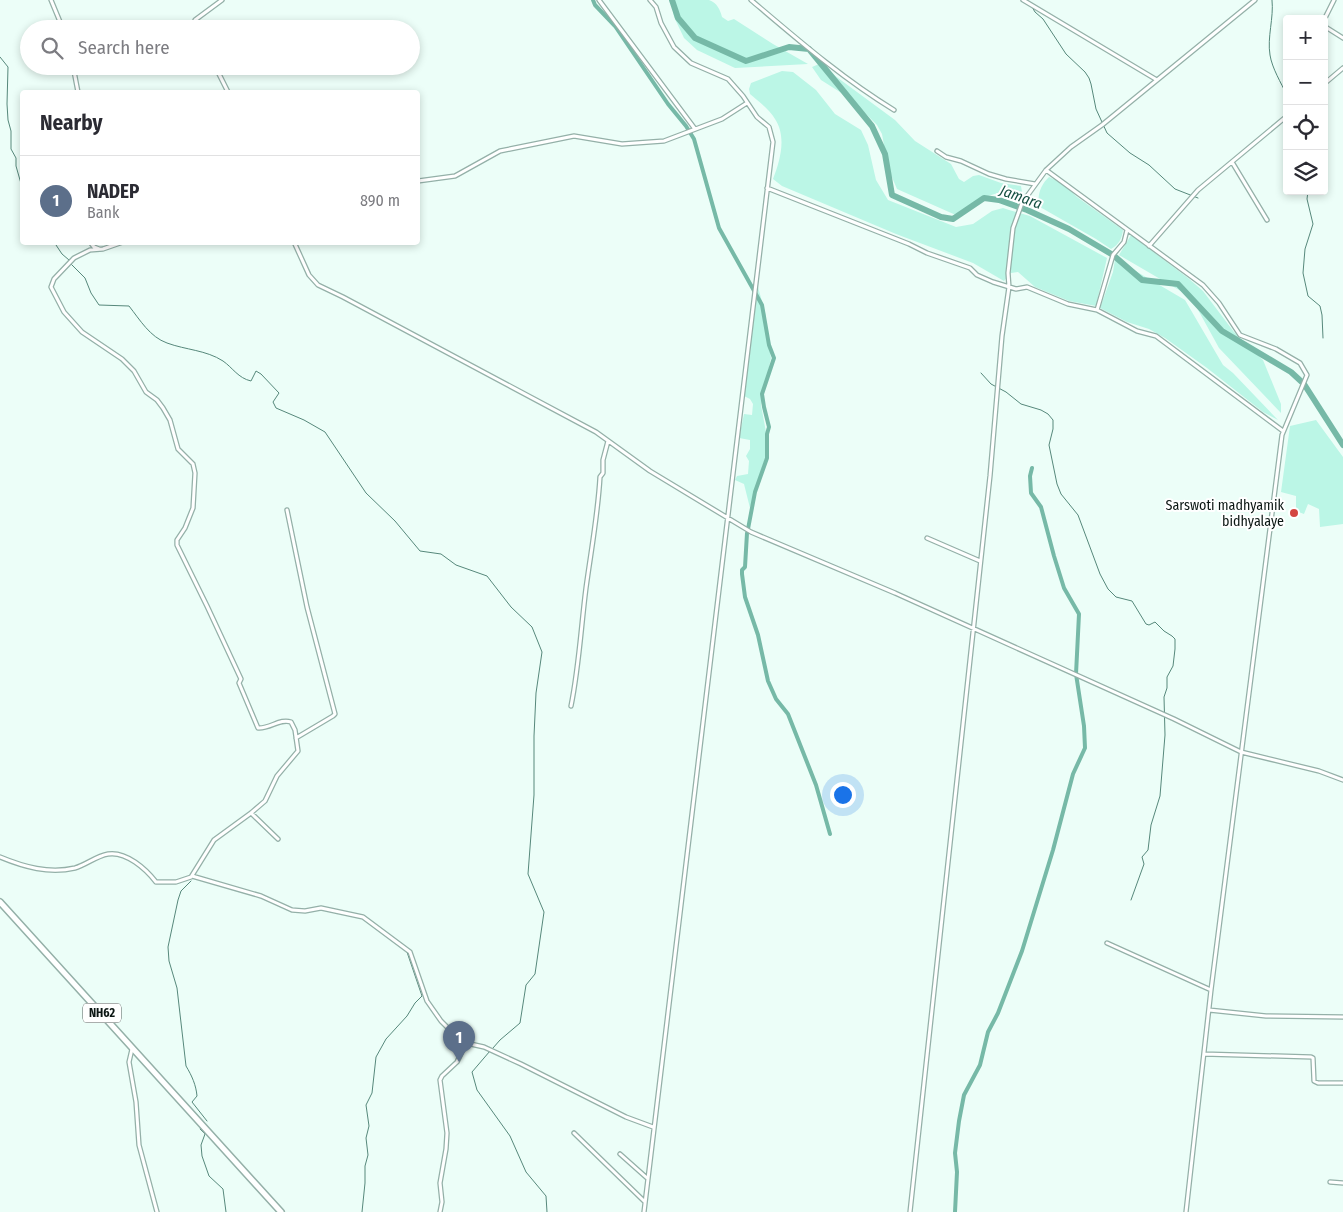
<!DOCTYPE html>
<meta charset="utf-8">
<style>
body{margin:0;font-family:"Fira Sans Condensed",sans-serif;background:#f2f2f3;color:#2b2b33}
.controls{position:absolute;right:15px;top:15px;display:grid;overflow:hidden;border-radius:5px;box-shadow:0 2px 8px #0003}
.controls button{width:45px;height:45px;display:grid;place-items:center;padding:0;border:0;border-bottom:1px solid #e1e1e2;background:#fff;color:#2b2b33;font:25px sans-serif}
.you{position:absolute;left:842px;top:794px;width:18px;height:18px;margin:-12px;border:4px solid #fff;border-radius:50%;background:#1a73e8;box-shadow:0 0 0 8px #1a73e833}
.badge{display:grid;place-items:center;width:32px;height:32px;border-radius:50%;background:#1a73e8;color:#fff;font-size:16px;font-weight:700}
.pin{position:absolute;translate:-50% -41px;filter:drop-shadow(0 1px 2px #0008)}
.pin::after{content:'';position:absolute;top:26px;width:18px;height:15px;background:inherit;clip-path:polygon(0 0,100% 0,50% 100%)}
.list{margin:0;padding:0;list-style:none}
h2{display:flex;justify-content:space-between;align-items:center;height:65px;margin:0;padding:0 20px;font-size:21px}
h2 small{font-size:16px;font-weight:400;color:#7c7c81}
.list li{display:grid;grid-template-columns:32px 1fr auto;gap:15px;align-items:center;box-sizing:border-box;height:90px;padding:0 20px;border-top:1px solid #e1e1e2}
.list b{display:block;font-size:19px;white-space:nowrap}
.list p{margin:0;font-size:16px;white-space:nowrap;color:#7c7c81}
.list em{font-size:16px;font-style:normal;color:#7c7c81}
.icon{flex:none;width:28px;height:28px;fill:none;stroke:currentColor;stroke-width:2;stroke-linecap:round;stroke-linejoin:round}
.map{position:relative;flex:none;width:1343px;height:1212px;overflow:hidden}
.search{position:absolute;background:#fff;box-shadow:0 2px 8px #0003;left:20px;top:20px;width:400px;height:55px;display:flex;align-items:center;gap:12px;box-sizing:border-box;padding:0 18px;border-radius:28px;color:#7c7c81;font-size:19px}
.panel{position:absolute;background:#fff;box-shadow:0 2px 8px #0003;left:20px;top:90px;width:400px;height:155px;border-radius:5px}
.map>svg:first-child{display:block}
</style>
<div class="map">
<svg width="1343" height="1212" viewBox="0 0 1343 1212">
<rect width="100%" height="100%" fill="#ecfef8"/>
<path fill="#bbf6e6" d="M671,0h38c8,3 11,9 13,17l6,4 6,-2 39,25 35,20 -73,4 -38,-18 -13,-12 -10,-21z
M819,64l76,56 20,21 36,23 8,15 5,3 9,-6 6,-1 22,8 20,3 1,6c-6,1 -11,0 -17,0 -17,1 -35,13 -47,24l-61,-27 -9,-21 -6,-34 -5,-9 -26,-26 -30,-19 -9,-13z
M782,71l11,1 23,18 19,24 26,16 7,15 8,35 12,20 68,27 17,-3 19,-13 11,-3 6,2 21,6 77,42 -11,48 -27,-5 -34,-14 -17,-15 -7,1 -7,8 -31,-18 -77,-29 -114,-48 -9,-7c7,-18 14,-42 2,-60 -5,-9 -17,-18 -25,-25l-1,-5 2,-6z
M1049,177l15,7 13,13 46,33c-1,8 -4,15 -12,19l-15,-10 -56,-32c-4,-10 1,-23 9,-30z
M1131,235l57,43 15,13 31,41 29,28 18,44v9l-62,-65 -28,-51 -72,-42z
M1115,259l70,41 38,65 10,8 45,47 -15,-8 -56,-44 -42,-30 -16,-9 -22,-7 -27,-14 13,-36z
M758,287l8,29v15l5,27 -10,47 5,27 -1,26 -15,50 -6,-24 -9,-4 2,-4 11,-2 1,-13 -3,-5 4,-7v-9l-11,-2 5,-24 8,1 1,-11 -3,-5 -6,-3z
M1316,420l27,37v67l-23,3 -1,-18 -11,-5 -4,10 -8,-3v-15l-15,-4 9,-66z"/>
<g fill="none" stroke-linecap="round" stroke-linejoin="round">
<path stroke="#56887b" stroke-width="1" d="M1272,0c2,18 -5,37 -2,55 2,13 11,28 17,40
M1032,7l3,5 8,7 23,35 19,18 4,6 2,6 5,25 11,24 23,20 19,12 26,24 23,9
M0,57l8,10 -1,37 1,16 3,11v18l5,9v8l6,21
M1308,191l-1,8 6,25 -8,25 -2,24 5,23 12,10 2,9 1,23
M54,242l8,12 7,6
M71,264l14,14 6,15 8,12 30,1c11,14 21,31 38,37 19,7 39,7 56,18 10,7 15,17 28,20l5,-10 5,3 18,19 -6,9 3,6 28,12 21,12 41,61 29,28 25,30 21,3 15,11 31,11 24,31 21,20 10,25 -6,41 -2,43v59l-6,79 16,38 -9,62 -9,11 -6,38 -20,17 -7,8
M981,373l10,11 15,8 15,12 20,6 7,4 5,6v9l-4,16 8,39 4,10 17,21 22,59 8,15 8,8 16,4 14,23 3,1 6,-3 9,9 8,5 3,3v10l-2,17 -6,11v11l-3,9 1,38 -5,61 -9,29 -3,25 -6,7 2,7 -13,36
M191,881l-10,10 -3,9 -10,47 1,14 8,27 9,78c6,10 10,19 11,30l-5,6 15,19
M490,1051l-18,21 5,18 33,46 16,36 20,24 1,16
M202,1126l-2,3 5,5 -4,11 1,11 7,20 14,13 3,23
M362,1212l3,-29v-17l3,-11 -2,-17 3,-12 -3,-21 6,-12 4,-36 10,-18 21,-23 8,-13 7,-7 -15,-44"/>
<path stroke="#76b9a7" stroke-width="4" d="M593,0l2,5 20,21 53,78 18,22 8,13 25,89 43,77 7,40 5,13 -12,36 2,13 5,20 -2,7v24l-12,34 -7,37
M747,533l-2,34 -3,3v4l3,23 13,38 10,46 8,18 12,15 28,71 14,49
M955,1212l2,-40 -2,-19 4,-32 5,-26 16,-30 8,-33 10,-19 24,-62 31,-101 20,-76 12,-26 -1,-22 -8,-52 3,-60 -15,-26 -10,-32 -13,-49 -10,-14 -1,-17 2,-8"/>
<path stroke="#76b9a7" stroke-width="6" d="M672,0l6,18 17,20 51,23 43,-14 20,2 63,77 13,28 7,41 49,22 12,2 31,-21 15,2 28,10 42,19 44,26 29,25 36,4 44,47 69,41 13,12 39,61"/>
<defs>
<path id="street" d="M51,0l12,29
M599,0l96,129
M751,0c46,39 92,79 143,110
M1023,0l134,80
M1324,20l10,-20
M1324,26l19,12
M193,29l2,-9 27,-20
M73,66l5,26
M215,66l13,26
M1324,84l19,-16
M937,151l9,6 15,4 28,13 17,5 29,5
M1232,162l35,58
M418,181l37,-5 45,-25 74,-15 48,8 42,-3 58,-22 25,-16
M767,188l142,56 18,9 43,15 7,7 16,7 23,7 11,-2 41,17 29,6 40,21 19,5 127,95
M90,242l4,5 5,2
M294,242l15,33 9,10 25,12 253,135 54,39 101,61 144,61 279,126 67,33 78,19 24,9
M1149,246l49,-56 89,-74
M1097,310l16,-55 11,-13 3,-12
M287,510l20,97 28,107 -2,2 -37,22
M927,538l53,23
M571,706c8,-39 10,-79 15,-118 5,-37 12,-74 14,-111l3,-4v-13l5,-19
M251,813l27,26
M0,857c24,10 49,17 75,11 11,-3 21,-12 33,-14 18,-3 38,15 48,28h20l15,-5 23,-37 37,-27 14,-12 12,-25 21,-25 -3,-21 -4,-8c-11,-4 -21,7 -33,6l-19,-45 2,-4 -34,-73 -30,-61v-5l8,-12 8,-20 2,-35 -2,-9 -15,-15 -8,-29 -7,-12 -6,-8 -11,-8 -12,-21 -12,-12 -40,-27 -18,-20 -13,-25 3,-8 20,-21 16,-8 13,-1 20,-7
M192,876l69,20 31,14 13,1 16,-3 42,9 47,35 17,49 14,20 13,13 12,9 18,4 37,17 105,53 27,10
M1107,943l104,47
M1209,1010l57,6 77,1
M132,1049l-3,13 7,40 3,43 18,67
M1204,1054l107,3 2,1 1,23 4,2h25
M574,1133l70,68
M620,1154l27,24
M1330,1182l13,1
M440,1212l2,-10 -2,-19 6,-34 1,-16 -7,-53 2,-4 15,-14 9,-19
M644,1212l129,-1070 -4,-15 -12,-10 -14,-21 -15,-17 -37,-16 -17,-16 -13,-24 -5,-16 -6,-7
M910,1212l80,-736 12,-140 7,-49 -1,-14 5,-45 9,-25 24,-33
M1186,1212l25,-222 71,-555 25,-60 -7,-12 -24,-14 -36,-14 -21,-32 -16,-18 -157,-115 25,-23 31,-22 153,-125"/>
<path id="primary" d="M0,902l281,310"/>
</defs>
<use href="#street" stroke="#94b0a8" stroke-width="5.5"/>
<use href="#primary" stroke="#94b0a8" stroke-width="8"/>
<use href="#street" stroke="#fff" stroke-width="3"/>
<use href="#primary" stroke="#fff" stroke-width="5"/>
</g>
<circle fill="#d44642" stroke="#fff" stroke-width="2" cx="1294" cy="513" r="5"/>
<g text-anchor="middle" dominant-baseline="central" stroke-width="4" stroke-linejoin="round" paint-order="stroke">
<rect fill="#fff" stroke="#545c5a" stroke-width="1" x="83" y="1003.5" width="38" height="19" rx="4"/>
<g font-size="12" font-weight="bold" fill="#0b1613">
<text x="102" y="1013">NH62</text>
</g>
<g font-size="14" fill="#0b1613" stroke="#fff" text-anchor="end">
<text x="1284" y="505">Sarswoti madhyamik<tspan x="1284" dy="16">bidhyalaye</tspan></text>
</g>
<g font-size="15" font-style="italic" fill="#175043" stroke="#fff">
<text transform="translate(1021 197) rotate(20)">Jamara</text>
</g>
</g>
</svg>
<div class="controls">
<button>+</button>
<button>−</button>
<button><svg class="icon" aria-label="locate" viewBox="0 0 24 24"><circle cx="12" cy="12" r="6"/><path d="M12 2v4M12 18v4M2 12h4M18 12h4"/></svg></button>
<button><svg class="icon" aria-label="layers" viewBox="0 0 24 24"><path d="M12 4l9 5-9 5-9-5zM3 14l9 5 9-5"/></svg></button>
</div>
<div class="you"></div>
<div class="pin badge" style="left:459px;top:1062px;background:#5c6f8a">1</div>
<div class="search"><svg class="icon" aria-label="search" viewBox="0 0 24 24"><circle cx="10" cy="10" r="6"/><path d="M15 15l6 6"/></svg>Search here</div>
<section class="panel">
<h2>Nearby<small></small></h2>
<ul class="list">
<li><span class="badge" style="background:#5c6f8a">1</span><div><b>NADEP</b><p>Bank</p></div><em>890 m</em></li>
</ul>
</section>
</div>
